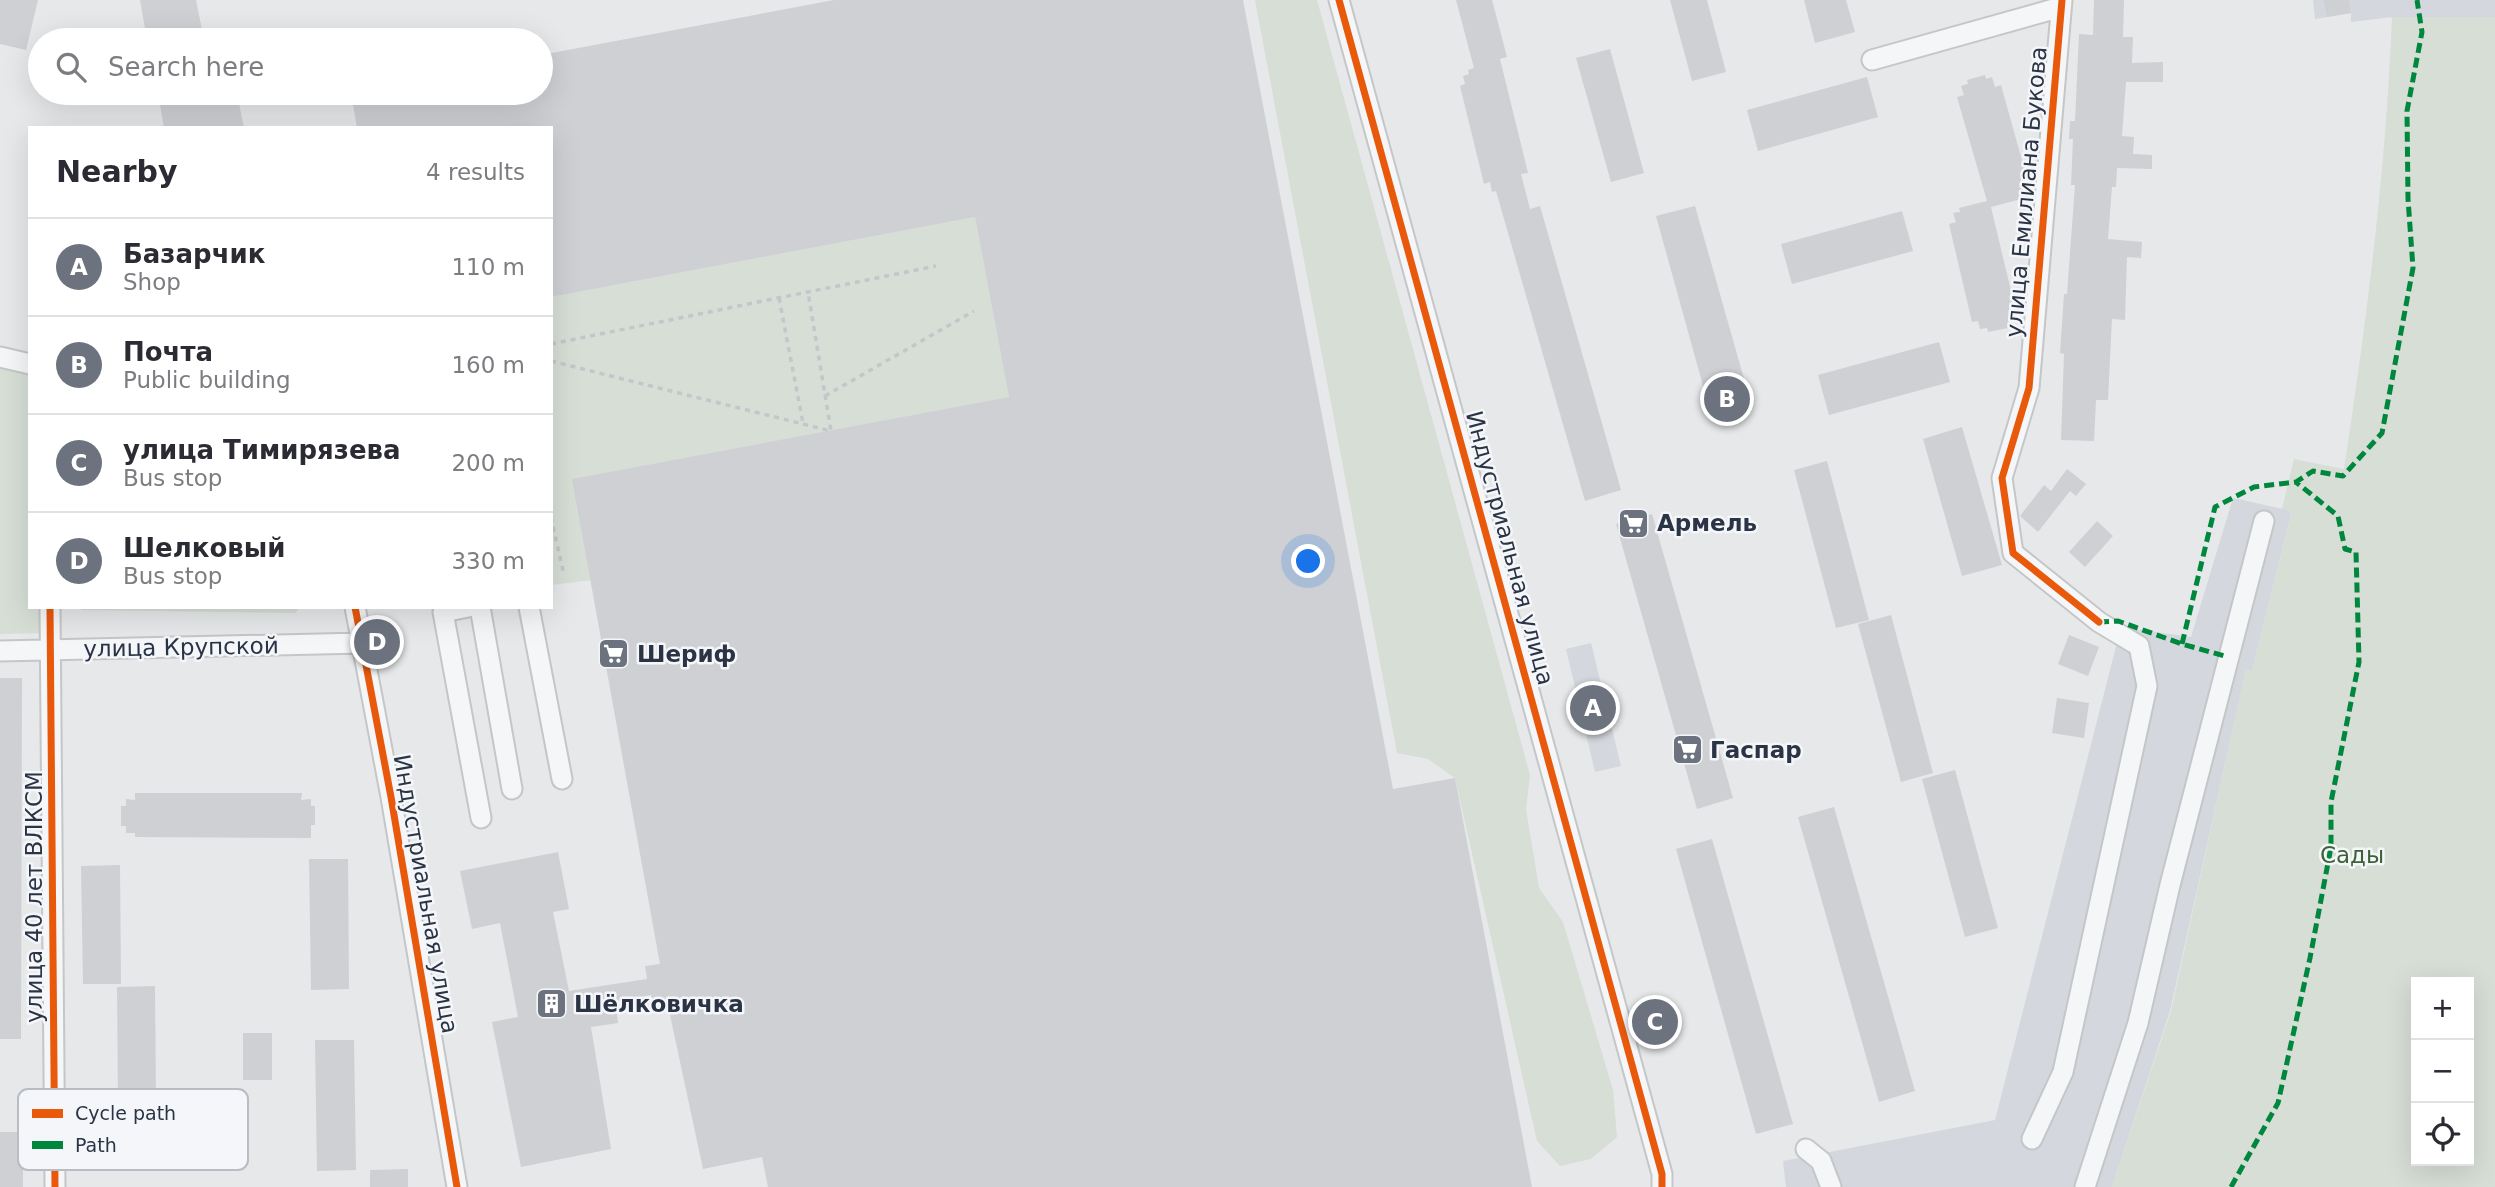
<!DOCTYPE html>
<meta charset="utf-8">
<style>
body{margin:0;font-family:"DejaVu Sans",sans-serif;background:#f7f7f7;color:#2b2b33}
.controls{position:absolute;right:21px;bottom:21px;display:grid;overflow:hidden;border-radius:0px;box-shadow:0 7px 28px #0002}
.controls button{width:63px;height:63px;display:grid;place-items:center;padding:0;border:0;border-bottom:2px solid #e1e1e2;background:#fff;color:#2b2b33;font:35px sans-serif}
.you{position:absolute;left:1309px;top:562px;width:24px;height:24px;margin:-18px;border:5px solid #fff;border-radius:50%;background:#1a73e8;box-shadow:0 0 0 10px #1a73e833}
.badge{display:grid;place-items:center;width:46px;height:46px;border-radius:50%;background:#6c737f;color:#fff;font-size:23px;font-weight:700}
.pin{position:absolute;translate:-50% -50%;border:4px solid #fff;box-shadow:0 2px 7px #0006}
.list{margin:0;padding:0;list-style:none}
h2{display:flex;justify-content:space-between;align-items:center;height:91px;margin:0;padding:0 28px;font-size:30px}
h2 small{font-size:23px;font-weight:400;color:#7c7c81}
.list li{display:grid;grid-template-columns:46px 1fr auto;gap:21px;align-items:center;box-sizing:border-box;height:98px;padding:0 28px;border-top:2px solid #e1e1e2}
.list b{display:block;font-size:26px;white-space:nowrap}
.list p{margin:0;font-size:23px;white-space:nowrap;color:#7c7c81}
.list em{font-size:23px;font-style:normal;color:#7c7c81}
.icon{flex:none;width:38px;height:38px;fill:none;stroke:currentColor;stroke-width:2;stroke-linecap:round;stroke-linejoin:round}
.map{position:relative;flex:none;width:2495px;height:1187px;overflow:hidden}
.search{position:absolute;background:#fff;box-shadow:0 7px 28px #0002;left:28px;top:28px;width:525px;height:77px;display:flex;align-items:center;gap:18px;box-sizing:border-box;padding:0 24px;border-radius:38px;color:#7c7c81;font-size:26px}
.panel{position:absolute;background:#fff;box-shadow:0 7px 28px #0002;left:28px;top:126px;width:525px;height:483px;border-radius:0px}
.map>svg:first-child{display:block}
</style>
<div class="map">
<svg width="2495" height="1187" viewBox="0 0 2495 1187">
<rect width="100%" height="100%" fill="#e6e8ea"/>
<path fill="#d4d7dd" d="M2313,0h182v17h-102l-42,5v-9l-36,6z
M2233,498l59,13 -40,160 -6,-1 -76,341 -58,176h-326l-3,-26 212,-41 126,-493 70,10z
M1591,643l30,123 -26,6 -29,-123z"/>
<path fill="#d6ded6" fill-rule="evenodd" d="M1255,0h62l213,775 -4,35 13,78 24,34 50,168 4,47 -26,22 -31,7 -23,-25 -82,-363 -27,-19 -31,-6z
M2392,17h103v1170h-383l59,-176 75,-342 6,2 40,-159 -10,-3 12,-50 50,10c23,-150 42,-300 48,-452zM2469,982v179h-53v-179z
M975,217l34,180 -436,82 19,101 -41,5v-288z
M0,357l30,7v243h20l1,26 -51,1z
M79,607h220l-3,6 -214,-3z"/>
<path fill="#ced0d3" d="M0,0h38l-12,50 -26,-6z
M140,0h56l8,40h-57z
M834,0h409l150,789 62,-11 77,409h-764l-6,-30 -59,12 -36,-168 -14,2 -2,-8 -36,6 3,22 -27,4 20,122 -90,18 -29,-145 26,-5 -18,-94 -28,6 -12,-58 98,-19 11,57 -16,3 16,79 78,-12 -2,-13 15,-2 -88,-485 437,-82 -34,-180 -424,80v-169h-194l-6,-35h190v-38z
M1456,0h36l15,57 -7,2 28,114 -7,1 9,35 10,-3 81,284 -36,11 -89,-310 -4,1 -2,-10 -6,2 -24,-98 5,-2 -2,-8 6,-2 -1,-4 6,-2z
M1670,0h37l19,72 -34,9z
M1804,0h42l9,32 -40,11z
M2094,0h30l-1,37h10l-1,26 31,-1v20h-37l-4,54 12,1 -1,17 19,1v14l-35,-1 -1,19h-4l-4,52 34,3 -1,16 -14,-1 -2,63 -13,-1 -4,81h-12l-2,41 -33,-1 3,-86 -4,-1 4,-59h3l8,-109h-4l2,-46h-4l1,-18h5l4,-87 14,1z
M2324,0h25l2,13 -24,4z
M1610,49l34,124 -33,9 -35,-124z
M1985,75l1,4 6,-2 3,10 6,-2 27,97 -4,2 2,8 -6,2 1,5 -30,8 25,105 -5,1 2,9 -6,1 1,5 -20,4 -1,-4 -7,1 -2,-8 -6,1 -23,-98 7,-2 -3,-9 7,-1 -1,-4 28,-7 -30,-104 7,-2 -3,-9 7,-2 -1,-4z
M1867,77l11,40 -120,34 -11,-41z
M158,93h79l7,35h-80z
M1695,206l55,194 -40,11 -54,-195z
M1902,211l11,40 -121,33 -11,-40z
M1939,342l11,40 -121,33 -11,-40z
M1962,427l40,138 -40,11 -39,-137z
M1827,461l42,159 -33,8 -42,-158z
M2067,469l19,15 -10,12 -6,-5 -32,41 -18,-16 24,-31 7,6z
M1652,514l81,284 -36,11 -81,-285z
M2097,521l16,15 -28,31 -16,-15z
M1891,615l42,158 -32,9 -43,-158z
M2069,635l30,12 -11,29 -30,-12z
M0,678h22l-1,361h-21z
M2057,698l32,5 -5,35 -32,-5z
M1955,770l43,158 -33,9 -43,-158z
M135,793h167l-1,7 10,-1v7h4v19h-4v13l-176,-1v-4h-9v-7h-5v-20h5v-7l9,1z
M1834,807l81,284 -36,11 -81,-285z
M1712,839l81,285 -37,10 -80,-285z
M309,859h39l1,130 -38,1z
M120,865l1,119h-38l-2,-118z
M155,986l1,119h-38l-1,-118z
M243,1033h29v47h-29z
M315,1040h39l2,130 -39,1z
M0,1132h23v55h-23z
M408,1169v18h-38v-17z"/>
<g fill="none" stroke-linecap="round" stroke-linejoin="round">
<defs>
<path id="minor" d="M1339,0l323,1174v13
M1872,60l189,-53
M0,357l30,7
M50,607l5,580
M355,607l36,190 66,390
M468,607l-25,5 38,206
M480,607l32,182
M529,607l33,172
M0,651l363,-8
M2032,1139l31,-67 84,-386 -8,-40 -40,-24 -86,-69 -11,-75 27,-90 33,-388
M1806,1149l15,12 10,26
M2085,1187l53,-164 32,-138 94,-364"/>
</defs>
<use href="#minor" stroke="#c4c6c8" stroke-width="23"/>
<path stroke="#c5c6ca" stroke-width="3.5" stroke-dasharray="5 5" stroke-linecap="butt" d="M779,298l24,125
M551,344l385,-78
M551,361l280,70 -23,-139
M825,396l149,-85
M551,517l13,58"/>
<use href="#minor" stroke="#f5f6f7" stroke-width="19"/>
<path stroke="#00873e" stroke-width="5" stroke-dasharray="10 5" stroke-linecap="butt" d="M2099,622l19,-1 64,23 46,13
M2182,644l33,-137 39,-20 42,-5 17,-11 30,5 39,-43 31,-165 -5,-69 -1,-88 15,-79 -5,-32
M2231,1187l47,-84 32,-145 21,-111v-45l28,-140 -3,-110 -11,-3 -7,-33 -42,-34"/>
<defs>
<path id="cycleway" d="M1339,0l323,1174v13
M2062,0l-33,388 -27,90 11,75 86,69
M50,607l5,580
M355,607l36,190 66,390"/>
</defs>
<use href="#cycleway" stroke="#f4f6f9" stroke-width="11"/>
<use href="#cycleway" stroke="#e8590c" stroke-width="7"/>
</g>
<defs>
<symbol id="supermarket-square" viewBox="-11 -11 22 22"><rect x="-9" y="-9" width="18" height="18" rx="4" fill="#6c737f" stroke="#f4f6f9"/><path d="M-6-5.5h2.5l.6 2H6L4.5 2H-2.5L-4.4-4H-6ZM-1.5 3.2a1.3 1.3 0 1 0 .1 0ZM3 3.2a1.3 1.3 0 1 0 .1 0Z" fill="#fff"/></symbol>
<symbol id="building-square" viewBox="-11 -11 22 22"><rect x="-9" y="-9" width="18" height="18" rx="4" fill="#6c737f" stroke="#f4f6f9"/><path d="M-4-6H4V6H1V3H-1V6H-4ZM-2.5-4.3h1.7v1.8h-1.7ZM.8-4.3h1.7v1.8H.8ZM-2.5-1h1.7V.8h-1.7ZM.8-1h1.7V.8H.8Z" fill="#fff"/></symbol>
</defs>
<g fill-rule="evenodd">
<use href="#supermarket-square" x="1616" y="506" width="35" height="35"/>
<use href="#supermarket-square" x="596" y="636" width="35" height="35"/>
<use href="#supermarket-square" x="1670" y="732" width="35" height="35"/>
<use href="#building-square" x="534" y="986" width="35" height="35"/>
</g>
<g text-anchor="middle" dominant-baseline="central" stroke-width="5" stroke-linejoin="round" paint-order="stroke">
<g font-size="23" fill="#2b3445" stroke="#f4f6f9">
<text transform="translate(2026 192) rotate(-85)">улица Емилиана Букова</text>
<text transform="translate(1510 548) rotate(75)">Индустриальная улица</text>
<text transform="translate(181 647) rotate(-1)">улица Крупской</text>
<text transform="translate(426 894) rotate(80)">Индустриальная улица</text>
<text transform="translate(34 897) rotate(-90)">улица 40 лет ВЛКСМ</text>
</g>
<g font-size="23" font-weight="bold" fill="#2b3445" stroke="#f4f6f9" text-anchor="start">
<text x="1657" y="523">Армель</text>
<text x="637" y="654">Шериф</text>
<text x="1710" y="750">Гаспар</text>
<text x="574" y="1004">Шёлковичка</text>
</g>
<g font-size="23" fill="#3f6138" stroke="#f4f6f9">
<text x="2352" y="855">Сады</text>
</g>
</g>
<rect x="18" y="1089" width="230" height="81" rx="10" fill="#f4f6f9" stroke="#b8bcc3" stroke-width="2"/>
<rect x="32" y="1109" width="31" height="9" fill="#e8590c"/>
<rect x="32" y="1141" width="31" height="8" fill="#00873e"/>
<g font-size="19" fill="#2b3445">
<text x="75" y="1120">Cycle path</text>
<text x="75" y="1152">Path</text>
</g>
</svg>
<div class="controls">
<button>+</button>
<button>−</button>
<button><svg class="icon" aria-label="locate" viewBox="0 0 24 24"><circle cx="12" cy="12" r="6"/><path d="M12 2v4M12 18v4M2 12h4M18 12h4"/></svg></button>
</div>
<div class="you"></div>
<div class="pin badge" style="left:1593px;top:708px">A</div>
<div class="pin badge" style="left:1727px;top:399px">B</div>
<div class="pin badge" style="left:1655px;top:1022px">C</div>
<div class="pin badge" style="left:377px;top:642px">D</div>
<div class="search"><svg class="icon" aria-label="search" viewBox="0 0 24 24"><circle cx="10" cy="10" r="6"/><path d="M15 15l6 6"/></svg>Search here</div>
<section class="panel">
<h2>Nearby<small>4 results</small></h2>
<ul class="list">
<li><span class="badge">A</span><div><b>Базарчик</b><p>Shop</p></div><em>110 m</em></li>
<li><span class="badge">B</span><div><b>Почта</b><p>Public building</p></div><em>160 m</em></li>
<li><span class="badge">C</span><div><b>улица Тимирязева</b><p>Bus stop</p></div><em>200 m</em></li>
<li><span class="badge">D</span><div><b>Шелковый</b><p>Bus stop</p></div><em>330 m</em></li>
</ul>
</section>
</div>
